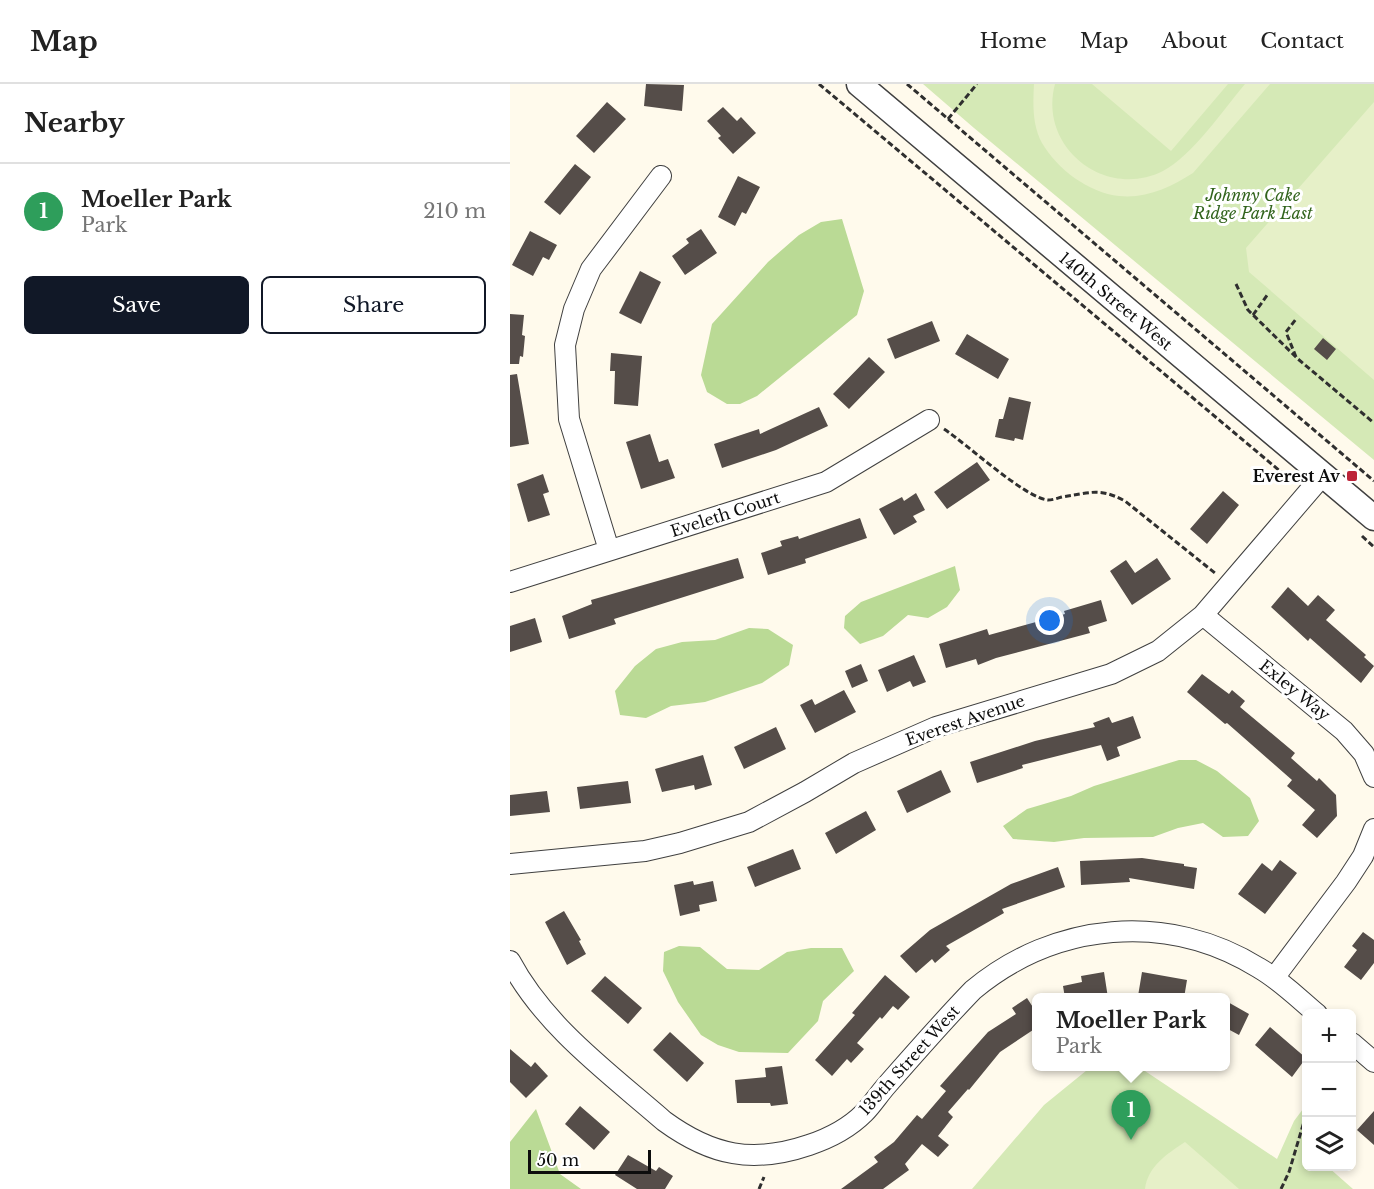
<!DOCTYPE html>
<meta charset="utf-8">
<style>
body{margin:0;font-family:"Libre Baskerville",serif;background:#f6f6f6;color:#222}
.controls{position:absolute;right:18px;bottom:18px;display:grid;overflow:hidden;border-radius:9px;box-shadow:0 3px 9px #0003}
.controls button{width:54px;height:54px;display:grid;place-items:center;padding:0;border:0;border-bottom:2px solid #e0e0e0;background:#fff;color:#222;font:30px sans-serif}
.scale{position:absolute;left:18px;bottom:15px;width:123px;box-sizing:border-box;padding-left:6px;border:3px solid #0d0d0d;border-top:0;font-size:16px;line-height:21px;white-space:nowrap;color:#0d0d0d;-webkit-text-stroke:4px #fff;paint-order:stroke}
.you{position:absolute;left:540px;top:537px;width:21px;height:21px;margin:-15px;border:4px solid #fff;border-radius:50%;background:#1a73e8;box-shadow:0 0 0 9px #1a73e833}
.badge{display:grid;place-items:center;width:39px;height:39px;border-radius:50%;background:#111827;color:#fff;font-size:20px;font-weight:700}
.pin{position:absolute;translate:-50% -50px;filter:drop-shadow(0 2px 3px #0008)}
.pin::after{content:'';position:absolute;top:32px;width:21px;height:18px;background:inherit;clip-path:polygon(0 0,100% 0,50% 100%)}
.popup{position:absolute;left:522px;top:909px;width:198px;height:78px;box-sizing:border-box;display:grid;place-content:center;border-radius:9px;background:#fff;filter:drop-shadow(0 2px 4px #0005);font-size:20px;white-space:nowrap;color:#767676}
.popup b{font-size:22px;color:#222}
.popup::after{content:'';position:absolute;left:50%;top:100%;margin-left:-12px;border:12px solid transparent;border-top-color:#fff}
.list{margin:0;padding:0;list-style:none}
h2{display:flex;justify-content:space-between;align-items:center;height:78px;margin:0;padding:0 24px;font-size:26px}
h2 small{font-size:20px;font-weight:400;color:#767676}
.list li{display:grid;grid-template-columns:39px 1fr auto;gap:18px;align-items:center;box-sizing:border-box;height:96px;padding:0 24px;border-top:2px solid #e0e0e0}
.list b{display:block;font-size:22px;white-space:nowrap}
.list p{margin:0;font-size:20px;white-space:nowrap;color:#767676}
.list em{font-size:20px;font-style:normal;color:#767676}
.actions{display:flex;gap:12px;padding:18px 24px}
.actions a{flex:1;padding:14px 0;border:2px solid #111827;border-radius:9px;text-align:center;font-size:21px;color:#111827}
.actions .main{background:#111827;color:#fff}
.icon{flex:none;width:33px;height:33px;fill:none;stroke:currentColor;stroke-width:2;stroke-linecap:round;stroke-linejoin:round}
.map{position:relative;flex:none;width:864px;height:1105px;overflow:hidden}
header{display:flex;align-items:center;gap:36px;box-sizing:border-box;height:84px;padding:0 30px;background:#fff;border-bottom:2px solid #e0e0e0}
header strong{font-size:28px}
nav{display:flex;gap:33px;margin-inline-start:auto;font-size:21px}
main{display:flex}
aside{flex:1;background:#fff}
.map>svg:first-child{display:block}
</style>
<header>
<strong>Map</strong>
<nav><a>Home</a><a>Map</a><a>About</a><a>Contact</a></nav>
</header>
<main>
<aside>
<h2>Nearby<small></small></h2>
<ul class="list">
<li><span class="badge" style="background:#2e9e5b">1</span><div><b>Moeller Park</b><p>Park</p></div><em>210 m</em></li>
</ul>
<div class="actions"><a class="main">Save</a><a>Share</a></div>
</aside>
<div class="map">
<svg width="864" height="1105" viewBox="0 0 864 1105">
<rect width="100%" height="100%" fill="#fffaec"/>
<path fill="#d5e9b6" d="M413,0h451v376l-400,-332z
M582,982l47,1 138,92 17,-38 12,-16v61l22,1 25,22h-381l72,-84z"/>
<path fill="#bada95" d="M332,135l22,72 -7,24 -100,81 -17,8h-13l-20,-12 -6,-17 11,-51 56,-62 31,-27 22,-13z
M445,482l5,24 -13,17 -19,11 -20,-3 -25,21 -23,8 -16,-16 1,-12 16,-14z
M239,544l19,1 25,16 -4,20 -27,18 -57,19 -34,4 -25,12 -26,-3 -5,-24 20,-25 21,-17 26,-7 33,-2z
M669,676h17l21,11 33,27 9,23 -11,15 -25,1 -20,-14 -25,5 -25,9 -69,1 -30,4 -41,-3 -10,-13 24,-17 44,-13 23,-10z
M169,862l21,1 27,22 32,1 28,-18 24,-4h31l12,23 -31,30 -5,20 -30,32 -49,-1 -21,-7 -17,-10 -23,-33 -15,-31 1,-19z
M26,1025l24,65 21,15h-71v-47z"/>
<path fill="#e6f0c8" d="M524,0h21c-17,63 50,116 108,87 29,-15 61,-62 82,-87h25l-77,89c-22,14 -47,26 -74,23 -30,-3 -62,-27 -77,-53 -10,-18 -9,-40 -8,-59z
M582,0h136l-57,67z
M864,18v278l-125,-108 -3,-24z
M675,1058l54,47h-94c3,-23 22,-35 40,-47z"/>
<path fill="#554d49" d="M136,0l38,1 -2,26 -38,-5z
M97,18l19,17 -32,34 -18,-17z
M213,23l14,14 4,-4 15,16 -23,21 -15,-16 3,-2 -14,-15z
M65,80l16,13 -31,38 -16,-13z
M228,92l22,11 -14,27 -4,-2 -7,14 -17,-9z
M191,145l16,24 -32,22 -13,-19 17,-13 -3,-4z
M20,147l27,14 -8,15 -6,-3 -10,19 -21,-11z
M130,187l21,11 -20,42 -22,-11z
M0,230l14,1 -2,20 3,1 -2,21 -3,-1 -1,8h-9z
M422,237l8,20 -45,18 -8,-20z
M457,250l42,25 -11,20 -43,-25z
M813,254l13,11 -9,11 -13,-11z
M101,269l31,3 -4,50 -24,-2 1,-33h-5z
M359,273l16,15 -36,37 -16,-15z
M7,290l12,70 -19,3v-72z
M499,313l22,5 -8,38 -8,-2 -1,3 -19,-4 4,-18h4z
M309,323l9,19 -52,24 -54,18 -8,-24 45,-15 1,5z
M140,350l9,28 9,-3 7,19 -34,11 -15,-47z
M467,378l13,18 -43,29 -13,-17z
M33,390l6,18 -6,2 7,21 -22,7 -11,-38z
M713,407l16,14 -32,39 -17,-15z
M406,409l9,17 -12,6 4,6 -23,13 -15,-26 23,-12 2,4z
M350,434l7,20 -62,21 1,4 -38,12 -7,-22 21,-7 -2,-5 18,-5 1,3z
M228,474l6,20 -130,41 2,5 -47,15 -7,-23 30,-12 -1,-4z
M647,474l14,21 -39,26 -22,-34 16,-11 9,13z
M778,503l20,19 10,-11 17,15 -9,10 40,35 -2,2 10,9 -13,17 -51,-45 -2,3 -37,-34z
M591,516l6,21 -19,6 2,6 -94,25 -18,7 -2,-6 -30,9 -7,-24 48,-15 2,6 76,-21 -1,-3z
M25,534l7,24 -32,10v-26z
M404,571l12,27 -13,5 -3,-6 -23,11 -9,-22z
M351,580l7,17 -16,7 -7,-17z
M692,590l27,20 3,-4 13,11 -5,6 55,46 -4,5 26,23 2,-3 17,17 1,21 -20,22 -15,-13 13,-15 -28,-24 5,-6 -65,-57 -2,1 -38,-32z
M334,606l12,22 -41,21 -15,-28 12,-6 3,6z
M623,632l8,22 -24,9 3,9 -13,5 -6,-16 -79,20 1,3 -46,15 -7,-21 65,-21 60,-14 -2,-4 16,-6 3,6z
M266,643l10,22 -42,20 -10,-22z
M193,671l9,30 -17,5 -1,-5 -32,7 -7,-23z
M431,686l10,22 -44,21 -10,-22z
M118,697l3,22 -51,6 -3,-22z
M37,707l3,21 -40,4v-21z
M356,727l10,19 -40,24 -11,-21z
M283,765l8,20 -46,18 -8,-20z
M632,774l42,6v2l13,2 -3,21 -65,-11 1,4 -49,3 -1,-24z
M770,776l17,13 -32,41 -27,-20 24,-31 10,8z
M548,783l7,20 -63,22 2,4 -58,33 4,4 -15,13 -3,-4 -16,14 -16,-17 30,-26 81,-46z
M183,797l1,4 19,-4 4,20 -18,4 1,6 -20,5 -6,-31z
M54,827l17,29 -2,1 7,13 -19,11 -22,-43z
M853,848l11,8v23l-13,17 -17,-13 13,-17 -5,-4z
M594,888l4,26h-43l-2,-12 19,-4 -1,-6z
M632,888l45,8 -3,18 -46,-2z
M375,891l25,22 -12,13 -5,-4 -11,13 -2,-2 -23,26 7,6 -13,14 -4,-4 -15,17 -17,-16 40,-45 -3,-2z
M95,892l37,32 -14,16 -37,-33z
M517,914l9,14v16l-36,24 -31,38 -1,-1 -20,23 5,5 -15,19 11,9 -11,12 -16,-13 -17,20 4,6 -26,19h-42l37,-27 -4,-5 20,-15 23,-27 5,4 24,-28 -6,-5 48,-54 28,-18 -4,-6z
M716,917l23,13 -10,21 -13,-7z
M760,943l36,31 -14,19 -37,-32z
M160,948l34,31 -17,19 -34,-32z
M0,965l21,18 4,-5 13,14 -22,22 -16,-16z
M272,982l6,38 -17,2 -1,-3h-33l-2,-23 31,-3 -1,-9z
M70,1022l30,26 -16,18 -29,-26z
M864,1027v34l-17,-15z
M118,1071l28,16 3,-4 14,9 -8,13h-28l-22,-14z"/>
<g fill="none" stroke-linecap="round" stroke-linejoin="round">
<defs>
<path id="minor" d="M99,466l-40,-131 -4,-74 9,-36 17,-40 70,-93
M0,498l316,-100 103,-62
M693,531l141,116 20,23 10,23
M0,780l135,-13 35,-8 69,-21 56,-30 49,-29 82,-36 175,-53 47,-23 45,-36 120,-140
M0,877c35,66 99,112 154,160 48,35 89,43 145,24 21,-7 40,-17 55,-32 8,-8 15,-19 23,-28 28,-32 56,-64 86,-95 82,-68 194,-79 286,-22 21,12 39,30 58,46
M764,894l72,-96 17,-26 11,-27
M842,959l22,19"/>
<path id="tertiary" d="M349,0l515,434"/>
</defs>
<use href="#minor" stroke="#404040" stroke-width="22"/>
<use href="#tertiary" stroke="#404040" stroke-width="27"/>
<path stroke="#2f2f2f" stroke-width="3" stroke-dasharray="6 3" stroke-linecap="butt" d="M309,0l474,398
M397,0l467,397
M438,35l29,-35
M726,200l12,26 50,49 76,64
M743,231l15,-21
M786,273l-10,-25 10,-13
M434,345c24,16 81,69 104,71 5,0 10,-2 14,-3 28,-4 37,-10 63,4l90,72
M852,452l12,11
M249,1105l5,-12
M771,1105l8,-17 17,-57"/>
<use href="#minor" stroke="#fff" stroke-width="20"/>
<use href="#tertiary" stroke="#fff" stroke-width="24"/>
</g>
<rect fill="#bd2439" stroke="#fff" stroke-width="2" x="836" y="386" width="12" height="12" rx="3"/>
<g text-anchor="middle" dominant-baseline="central" stroke-width="6" stroke-linejoin="round" paint-order="stroke">
<g font-size="16" font-style="italic" fill="#32641d" stroke="#fff">
<text x="743" y="111">Johnny Cake<tspan x="743" dy="18">Ridge Park East</tspan></text>
</g>
<g font-size="16" fill="#0d0d0d" stroke="#fff">
<text transform="translate(606 217) rotate(40)">140th Street West</text>
<text transform="translate(215 430) rotate(-18)">Eveleth Court</text>
<text transform="translate(785 606) rotate(39)">Exley Way</text>
<text transform="translate(455 636) rotate(-19)">Everest Avenue</text>
<text transform="translate(399 976) rotate(-48)">139th Street West</text>
</g>
<g font-size="16" font-weight="bold" fill="#0d0d0d" stroke="#fff" text-anchor="end">
<text x="830" y="392">Everest Av</text>
</g>
</g>
</svg>
<div class="controls">
<button>+</button>
<button>−</button>
<button><svg class="icon" aria-label="layers" viewBox="0 0 24 24"><path d="M12 4l9 5-9 5-9-5zM3 14l9 5 9-5"/></svg></button>
</div>
<div class="scale">50 m</div>
<div class="you"></div>
<div class="pin badge" style="left:621px;top:1056px;background:#2e9e5b">1</div>
<div class="popup"><b>Moeller Park</b>Park</div>
</div>
</main>
